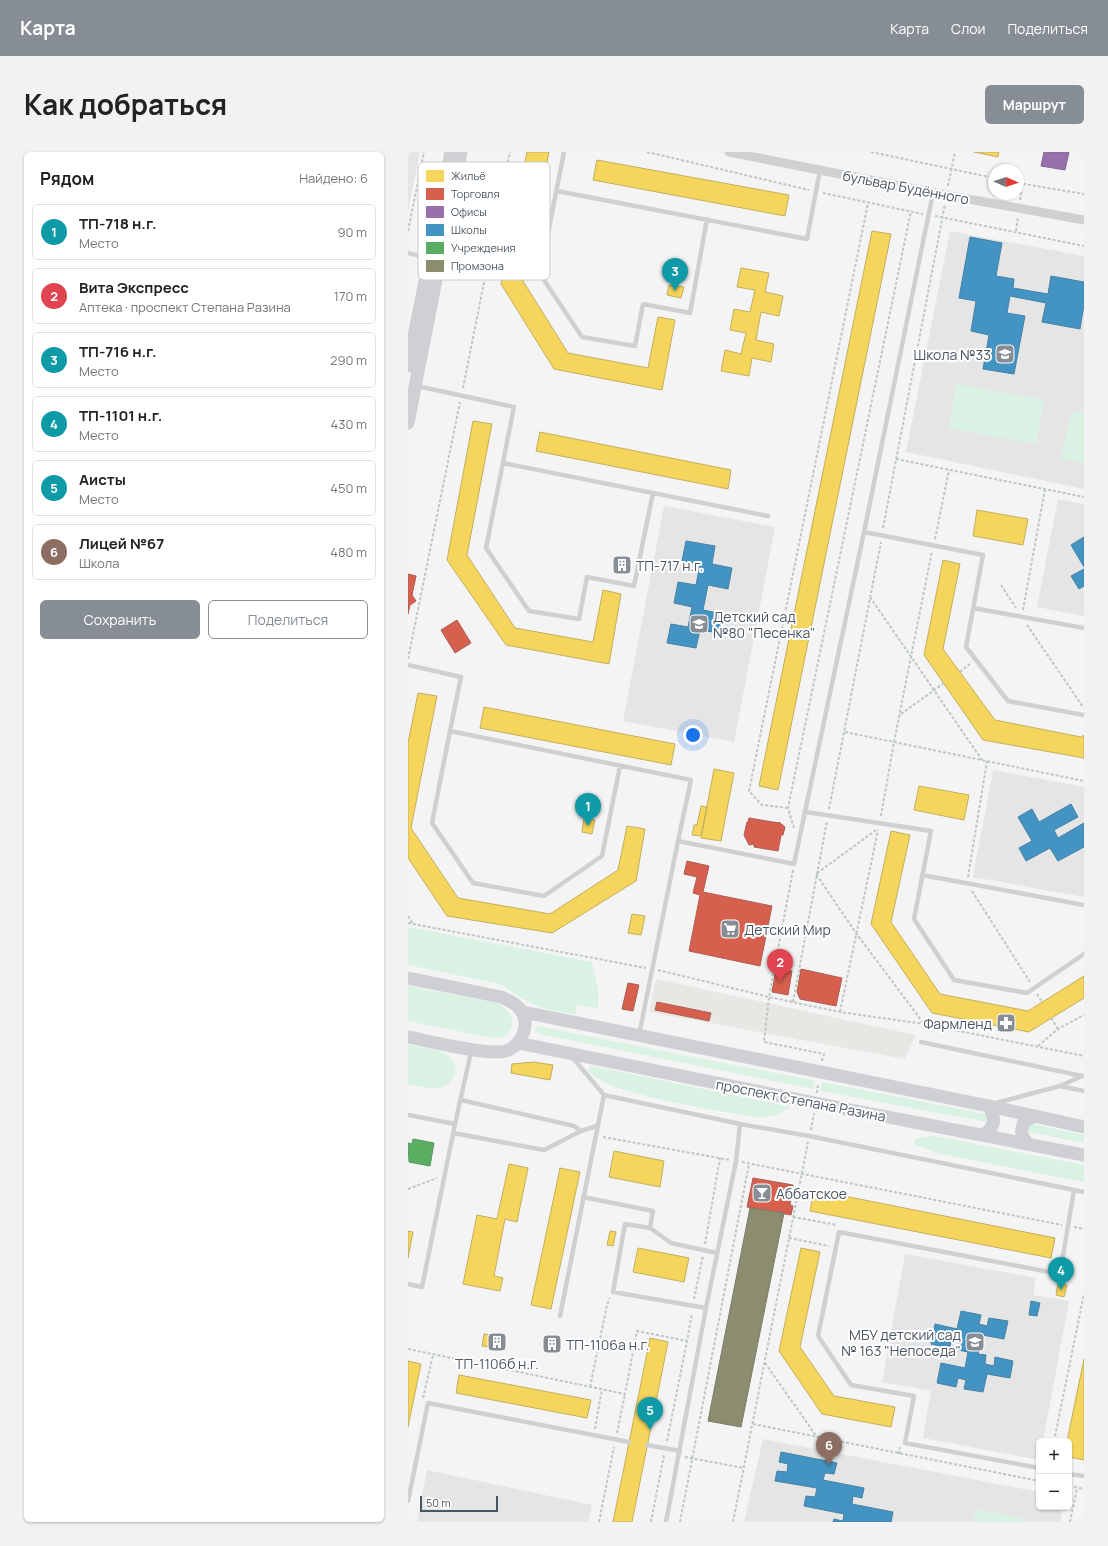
<!DOCTYPE html>
<html lang="ru">
<meta charset="utf-8">
<style>
body{margin:0;font-family:Manrope,sans-serif;background:#f2f2f2;color:#222}
.controls{position:absolute;right:12px;bottom:12px;display:grid;overflow:hidden;border-radius:6px;box-shadow:0 1px 3px #0004}
.controls button{width:36px;height:36px;display:grid;place-items:center;padding:0;border:0;border-bottom:1px solid #e0e0e0;background:#fff;color:#222;font:20px sans-serif}
.compass{position:absolute;left:580px;top:12px;width:36px;height:36px;border-radius:50%;background:#fff;box-shadow:0 1px 3px #0004;rotate:93deg}
.scale{position:absolute;left:12px;bottom:10px;width:78px;box-sizing:border-box;padding-left:4px;border:2px solid #4a5661;border-top:0;font-size:11px;line-height:14px;white-space:nowrap;color:#4a5661;-webkit-text-stroke:3px #fff;paint-order:stroke}
.you{position:absolute;left:285px;top:583px;width:14px;height:14px;margin:-10px;border:3px solid #fff;border-radius:50%;background:#1a73e8;box-shadow:0 0 0 6px #1a73e833}
.badge{display:grid;place-items:center;width:26px;height:26px;border-radius:50%;background:#868d94;color:#fff;font-size:13px;font-weight:700}
.pin{position:absolute;translate:-50% -33px;filter:drop-shadow(0 1px 2px #0008)}
.pin::after{content:'';position:absolute;top:21px;width:14px;height:12px;background:inherit;clip-path:polygon(0 0,100% 0,50% 100%)}
.list{margin:0;padding:0;list-style:none}
h2{display:flex;justify-content:space-between;align-items:center;height:52px;margin:0;padding:0 16px;font-size:17px}
h2 small{font-size:13px;font-weight:400;color:#767676}
.list li{display:grid;grid-template-columns:26px 1fr auto;gap:12px;align-items:center;box-sizing:border-box;height:56px;margin:0 8px 8px;padding:0 8px;border:1px solid #e0e0e0;border-radius:6px}
.list b{display:block;font-size:15px;white-space:nowrap}
.list p{margin:0;font-size:13px;white-space:nowrap;color:#767676}
.list em{font-size:13px;font-style:normal;color:#767676}
.actions{display:flex;gap:8px;padding:12px 16px}
.actions a{flex:1;padding:9px 0;border:1px solid #868d94;border-radius:6px;text-align:center;font-size:14px;color:#868d94}
.actions .main{background:#868d94;color:#fff}
.map{position:relative;flex:none;width:676px;height:1370px;overflow:hidden;border-radius:6px}
header{display:flex;align-items:center;gap:24px;box-sizing:border-box;height:56px;padding:0 20px;background:#868d94;color:#fff}
header strong{font-size:19px}
nav{display:flex;gap:22px;margin-inline-start:auto;font-size:14px}
.intro{display:flex;align-items:center;justify-content:space-between;box-sizing:border-box;height:96px;padding:0 24px}
h1{margin:0;font-size:28px}
.button{padding:10px 18px;border-radius:6px;background:#868d94;color:#fff;font-size:14px;font-weight:700}
main{display:flex;gap:24px;padding:0 24px}
aside{flex:1;background:#fff;border-radius:6px;box-shadow:0 1px 3px #0004}
.map>svg:first-child{display:block}
</style>
<header>
<strong>Карта</strong>
<nav><a>Карта</a><a>Слои</a><a>Поделиться</a></nav>
</header>
<div class="intro"><h1>Как добраться</h1><a class="button">Маршрут</a></div>
<main>
<aside>
<h2>Рядом<small>Найдено: 6</small></h2>
<ul class="list">
<li><span class="badge" style="background:#0f9aa8">1</span><div><b>ТП-718 н.г.</b><p>Место</p></div><em>90 m</em></li>
<li><span class="badge" style="background:#e0444e">2</span><div><b>Вита Экспресс</b><p>Аптека · проспект Степана Разина</p></div><em>170 m</em></li>
<li><span class="badge" style="background:#0f9aa8">3</span><div><b>ТП-716 н.г.</b><p>Место</p></div><em>290 m</em></li>
<li><span class="badge" style="background:#0f9aa8">4</span><div><b>ТП-1101 н.г.</b><p>Место</p></div><em>430 m</em></li>
<li><span class="badge" style="background:#0f9aa8">5</span><div><b>Аисты</b><p>Место</p></div><em>450 m</em></li>
<li><span class="badge" style="background:#8d6e63">6</span><div><b>Лицей №67</b><p>Школа</p></div><em>480 m</em></li>
</ul>
<div class="actions"><a class="main">Сохранить</a><a>Поделиться</a></div>
</aside>
<div class="map">
<svg width="676" height="1370" viewBox="0 0 676 1370">
<rect width="100%" height="100%" fill="#f4f4f4"/>
<path fill="#e8e7e3" d="M248,827l260,56 -11,24 -256,-47z"/>
<path fill="#e6e5e6" d="M0,0h12l-12,59z
M542,79l134,25v233l-178,-37z
M650,347l26,5v112l-47,-9z
M256,354l111,21 -41,215 -111,-21z
M585,618l91,17v110l-111,-20z
M497,1102l131,24 -3,17 36,6 -26,140h-4v19l-116,-22 8,-47 -49,-9z
M355,1287l276,53v15h24l-3,15h-316z
M19,1318l165,35 -4,17h-171z"/>
<path fill="#d9f2e3" d="M548,232l88,16 -8,44 -87,-16z
M663,260l13,2v49l-23,-4z
M0,775l184,35 6,26v20l-21,-3 -1,9c-16,-2 -32,-4 -47,-12 -11,-5 -21,-14 -33,-19l-88,-18z
M0,834l89,17c21,10 21,36 -5,35l-84,-17z
M129,874l278,55 -2,8 -273,-55 -5,-4z
M0,893c16,3 45,3 48,24 -7,27 -27,19 -48,15z
M183,914l200,41c-13,9 -22,11 -38,10 -29,-6 -152,-23 -165,-47l1,-3z
M414,930l164,32 2,2 -1,6 -166,-31z
M623,972l53,11v8l-55,-11 -3,-1v-4z
M521,984l11,1 144,28v17l-148,-29 -22,-9 1,-5z
M568,1357l50,10v3h-53z"/>
<path fill="#f6d55c" stroke="#c2af5e" d="M119,0h22l-26,129 45,72 80,15 10,-51 17,3 -13,70 -108,-21 -53,-85z
M566,0h25l-1,5z
M189,8l192,35 -4,21 -192,-36z
M464,79l19,3 -113,556 -19,-4z
M333,116l28,5 -4,19 18,4 -4,20 -18,-4 -5,28 18,4 -3,18 -19,-4 -3,18 -28,-5 4,-21 16,4 5,-21 -16,-3 4,-21 16,3 5,-22 -18,-3z
M261,133l15,2 -3,11 -14,-3z
M65,269l19,3 -25,131 48,73 78,14 10,-52 18,4 -12,70 -103,-19 -59,-85z
M132,280l191,38 -3,19 -192,-38z
M569,358l51,9 -5,26 -50,-9z
M208,407l14,3 -2,10 -14,-3z
M535,408l17,4 -17,85 52,71 86,17 3,-2v23l-101,-18 -59,-85z
M10,541l19,3 -26,132 47,70 92,16 68,-44 9,-44 18,3 -9,52 -84,52 -105,-17 -39,-58v-115z
M76,555l191,37 -4,21 -191,-37z
M306,617l20,4 -13,68 -20,-3z
M511,634l50,9 -5,25 -50,-10z
M293,654l6,1 -6,29 -9,-1 2,-10h3z
M176,666l11,2 -3,14 -10,-2z
M483,679l19,4 -19,87 49,72 88,17 56,-35v22l-55,34 -97,-19 -61,-89z
M224,762l13,2 -4,19 -13,-2z
M126,910l19,3 -3,15 -39,-7 1,-9z
M206,999l50,10 -4,26 -51,-10z
M101,1012l19,4 -11,54 -12,-3 -11,57 9,2 -3,13 -37,-7 14,-69 20,4z
M152,1016l20,4 -29,137 -20,-4z
M406,1038l241,48 -4,20 -241,-47z
M0,1079l5,1 -5,26z
M202,1079l6,1 -3,14 -6,-1z
M230,1096l51,10 -5,24 -51,-10z
M393,1096l19,4 -20,95 34,49 61,11 -4,20 -69,-13 -43,-63z
M650,1131l9,2 -3,12 -8,-2z
M76,1182l9,1 -2,12 -9,-1z
M85,1183l9,1 -2,13 -9,-1z
M140,1185l9,1 -2,13 -9,-2z
M242,1186l18,4 -36,180h-19z
M676,1207v101l-15,-3v-16h-2z
M0,1209l13,3 -13,63z
M51,1223l132,25 -4,18 -131,-25z"/>
<path fill="#d6604d" stroke="#ac5d53" d="M0,422l8,2 -4,19 4,6 -6,4 -2,9z
M49,468l14,23 -16,10 -14,-23z
M341,666l30,5v-1l6,5 -2,8h-2l-3,16 -24,-4v-3l-5,1 -5,-10 3,-13h1z
M279,709l22,5 -6,26 69,14 -12,60 -71,-15 11,-56 -7,-2 4,-16 -13,-3z
M368,817l16,2 -4,24 -16,-3z
M393,817l41,9 -6,28 -36,-7 -3,-7z
M220,831l11,2 -6,26 -11,-2z
M249,850l54,11 -2,8 -54,-11z
M345,1026l40,7 -3,20 3,1 -2,9 -44,-8z"/>
<path fill="#9970ab" stroke="#816895" d="M636,0h25l-4,18 -24,-4z"/>
<path fill="#4393c3" stroke="#4581a6" d="M562,85l32,6 -6,33 18,3 -1,9 35,6 3,-18 33,6v23l-4,24 -38,-7 4,-19 -36,-7 -3,17 18,3 -11,58 -31,-5 6,-34 -18,-4 5,-30 -17,-3z
M676,385v30l-13,-22z
M278,389l29,5 -3,18 20,4 -4,21 -20,-4 -5,25 20,4 -4,19 -19,-3 -4,18 -29,-5 4,-19 17,3 4,-20 -18,-4 4,-21 18,3 4,-21 -18,-3z
M676,417v17l-5,3 -8,-13z
M663,652l7,13 -24,13 4,8 26,-15v24l-26,14 -8,-13 -24,13 -7,-13 13,-7 -14,-24 14,-8 7,13z
M623,1149l9,2 -3,13 -8,-1z
M553,1159l20,4 -2,9 8,2 2,-8 19,3 -4,18 -22,-4 -4,19 8,1 -1,9 9,2 1,-9 18,4 -3,17 -23,-4 -4,18 -19,-3 2,-9 -8,-2 -2,9 -19,-4 4,-20 24,5 3,-16 -10,-2 1,-9 -8,-2 -1,9 -19,-4 4,-20 22,5z
M373,1300l56,11 -3,11 -9,-1 -2,7 41,8 -2,10 -9,-2 -1,8 41,8 -2,10h-58l1,-3 9,2 1,-7 -40,-8 2,-10 9,1 2,-9 -42,-7 2,-10 10,1 1,-8 -9,-2z"/>
<path fill="#5aae61" stroke="#559461" d="M5,987l21,4 -4,23 -21,-4 -1,-19 4,1z"/>
<path fill="#8c8c6e" stroke="#787c6a" d="M342,1056l34,5 -43,214 -33,-6z"/>
<g fill="none" stroke-linecap="round" stroke-linejoin="round">
<path stroke="#bcc7c4" stroke-width="2" stroke-dasharray="3 2" stroke-linecap="butt" d="M239,0l162,38
M463,0l123,26
M610,31l66,11
M540,34l7,-34
M415,41l100,21
M612,48l3,-16
M527,64l149,30
M0,79l16,-79
M608,79l2,-14
M55,236l47,-236
M488,307l188,38
M475,376l62,-324
M527,387l14,-69
M593,433l15,23
M462,445l112,163
M615,458l22,-121
M619,473l56,82
M0,507l52,-257
M552,520l10,-8
M493,562l43,-31
M437,580l239,49
M380,656l-26,-3 -13,-14 119,-588
M421,657l52,-267
M473,664l13,-74 38,-191
M386,676l-6,-20 123,-597
M468,678l-60,44 40,59 68,91
M385,718l-24,127 -5,45 60,12 -2,7
M560,725l19,-116
M564,739l58,91
M0,764l5,8
M0,771l238,45
M250,818l111,27 71,15 84,12 160,32
M629,842l5,8
M385,850l34,-181
M432,860l38,-182
M643,866l7,11
M630,894l20,-17 26,-14
M409,941l1,-10
M403,978l3,-17
M195,985l127,23
M334,1010l320,63
M0,1037l29,-11
M385,1065l44,8
M666,1075l10,2
M381,1086l40,8
M297,1092l15,-86
M286,1147l9,-43
M0,1197l217,45 12,-63 50,10 5,-28
M357,1211l52,74
M182,1235l17,-82 3,-7
M15,1246l10,-43
M345,1272l286,57
M187,1277l7,-40
M209,1281l8,-39
M259,1289l20,-100
M646,1289l30,-147
M491,1302l1,-7
M277,1305l59,11
M661,1334l15,3
M191,1370l15,-75
M243,1370l13,-67
M272,1370l69,-358
M325,1370l75,-380
M662,1370l7,-34"/>
<path stroke="#ced0d2" stroke-width="4.5" d="M156,0l-24,122 42,63 53,9 8,-42 47,9 17,-94
M149,39l250,48 13,-69
M0,101l20,5
M9,234l97,21 -28,141 43,63 50,8 8,-42 47,9 19,-93
M95,311l265,53
M456,380l119,23 -17,92 42,54 76,14
M565,456l111,20
M0,513l53,12 -11,54 241,49 -13,61
M42,579l-18,92 41,60 71,13 58,-40 18,-90
M398,660l125,19 -17,88 40,61 73,13 57,-39
M514,723l162,30
M231,883l39,-194 116,23 70,-332 69,-339
M513,890l161,34
M164,905l32,38 136,29 69,12 275,56
M652,934l24,5
M53,948l113,26 7,5
M588,951l64,-17 22,-10
M0,963l47,9 16,-72
M45,981l91,17 37,-19 16,-5
M175,1045l70,14 -3,17 21,15 46,10
M242,1076l-25,-4 -12,68 93,16
M0,1132l14,3 33,-163
M152,1164l44,-221
M239,1293l33,6
M631,1316l-134,-25 9,-47 -63,-11 -33,-49 21,-104 221,42 14,-84
M661,1322l15,2
M0,1349l20,-98 201,39
M258,1370l40,-214 30,-147 4,-37"/>
<path stroke="#ced0d2" stroke-width="9" d="M321,0l217,43 138,25"/>
<path stroke="#ced0d4" stroke-width="13" d="M0,214l43,-214
M0,271l53,-271
M0,826l93,19c12,5 23,11 24,25 0,13 -7,25 -19,29 -19,5 -77,-10 -98,-14
M115,860l466,94 95,21
M110,891l297,60 269,52
M576,983c13,-12 11,-14 5,-29
M620,992c-8,-9 -8,-15 -3,-24l9,-3"/>
</g>
<defs>
<symbol id="school-square" viewBox="-11 -11 22 22"><rect x="-9" y="-9" width="18" height="18" rx="4" fill="#868d94" stroke="#fff"/><path d="M0-5L7-2L0 1L-7-2ZM-4 1L0 2.5L4 1V4Q0 6-4 4Z" fill="#fff"/></symbol>
<symbol id="building-square" viewBox="-11 -11 22 22"><rect x="-9" y="-9" width="18" height="18" rx="4" fill="#868d94" stroke="#fff"/><path d="M-4-6H4V6H1V3H-1V6H-4ZM-2.5-4.3h1.7v1.8h-1.7ZM.8-4.3h1.7v1.8H.8ZM-2.5-1h1.7V.8h-1.7ZM.8-1h1.7V.8H.8Z" fill="#fff"/></symbol>
<symbol id="supermarket-square" viewBox="-11 -11 22 22"><rect x="-9" y="-9" width="18" height="18" rx="4" fill="#868d94" stroke="#fff"/><path d="M-6-5.5h2.5l.6 2H6L4.5 2H-2.5L-4.4-4H-6ZM-1.5 3.2a1.3 1.3 0 1 0 .1 0ZM3 3.2a1.3 1.3 0 1 0 .1 0Z" fill="#fff"/></symbol>
<symbol id="pharmacy-square" viewBox="-11 -11 22 22"><rect x="-9" y="-9" width="18" height="18" rx="4" fill="#868d94" stroke="#fff"/><path d="M-2-6h4v4h4v4h-4v4h-4v-4h-4v-4h4Z" fill="#fff"/></symbol>
<symbol id="bar-square" viewBox="-11 -11 22 22"><rect x="-9" y="-9" width="18" height="18" rx="4" fill="#868d94" stroke="#fff"/><path d="M-6-5H6L.8 .8V4.5H3.5V6h-7V4.5H-.8V.8Z" fill="#fff"/></symbol>
</defs>
<g fill-rule="evenodd">
<use href="#school-square" x="586" y="191" width="22" height="22"/>
<use href="#building-square" x="203" y="402" width="22" height="22"/>
<use href="#school-square" x="280" y="461" width="22" height="22"/>
<use href="#supermarket-square" x="311" y="766" width="22" height="22"/>
<use href="#pharmacy-square" x="587" y="860" width="22" height="22"/>
<use href="#bar-square" x="343" y="1030" width="22" height="22"/>
<use href="#building-square" x="78" y="1179" width="22" height="22"/>
<use href="#school-square" x="556" y="1179" width="22" height="22"/>
<use href="#building-square" x="133" y="1181" width="22" height="22"/>
</g>
<g text-anchor="middle" dominant-baseline="central" stroke-width="4" stroke-linejoin="round" paint-order="stroke">
<g font-size="14" fill="#4a5661" stroke="#fff">
<text transform="translate(498 35) rotate(11)">бульвар Будённого</text>
<text transform="translate(393 948) rotate(11)">проспект Степана Разина</text>
</g>
<g font-size="14" fill="#4a5661" stroke="#fff" text-anchor="start">
<text x="583" y="202" text-anchor="end">Школа №33</text>
<text x="228" y="413">ТП-717 н.г.</text>
<text x="305" y="464">Детский сад<tspan x="305" dy="16">№80 "Песенка"</tspan></text>
<text x="336" y="777">Детский Мир</text>
<text x="584" y="871" text-anchor="end">Фармленд</text>
<text x="368" y="1041">Аббатское</text>
<text x="553" y="1182" text-anchor="end">МБУ детский сад<tspan x="553" dy="16">№ 163 "Непоседа"</tspan></text>
<text x="158" y="1192">ТП-1106а н.г.</text>
<text x="89" y="1211" text-anchor="middle">ТП-1106б н.г.</text>
</g>
</g>
<rect x="10" y="10" width="132" height="118" rx="6" fill="#fff" stroke="#c9ccd0" stroke-width="1"/>
<rect x="18" y="18" width="18" height="12" fill="#f6d55c"/>
<rect x="18" y="36" width="18" height="12" fill="#d6604d"/>
<rect x="18" y="54" width="18" height="12" fill="#9970ab"/>
<rect x="18" y="72" width="18" height="12" fill="#4393c3"/>
<rect x="18" y="90" width="18" height="12" fill="#5aae61"/>
<rect x="18" y="108" width="18" height="12" fill="#8c8c6e"/>
<g font-size="11" fill="#4a5661">
<text x="43" y="28">Жильё</text>
<text x="43" y="46">Торговля</text>
<text x="43" y="64">Офисы</text>
<text x="43" y="82">Школы</text>
<text x="43" y="100">Учреждения</text>
<text x="43" y="118">Промзона</text>
</g>
</svg>
<div class="controls">
<button>+</button>
<button>−</button>
</div>
<svg class="compass" viewBox="-18 -18 36 36"><path d="M0-13l5 13h-10z" fill="#e53935"/><path d="M0 13l5-13h-10z" fill="#767676"/></svg>
<div class="scale">50 m</div>
<div class="you"></div>
<div class="pin badge" style="left:180px;top:674px;background:#0f9aa8">1</div>
<div class="pin badge" style="left:372px;top:830px;background:#e0444e">2</div>
<div class="pin badge" style="left:267px;top:139px;background:#0f9aa8">3</div>
<div class="pin badge" style="left:653px;top:1138px;background:#0f9aa8">4</div>
<div class="pin badge" style="left:242px;top:1278px;background:#0f9aa8">5</div>
<div class="pin badge" style="left:421px;top:1313px;background:#8d6e63">6</div>
</div>
</main>
